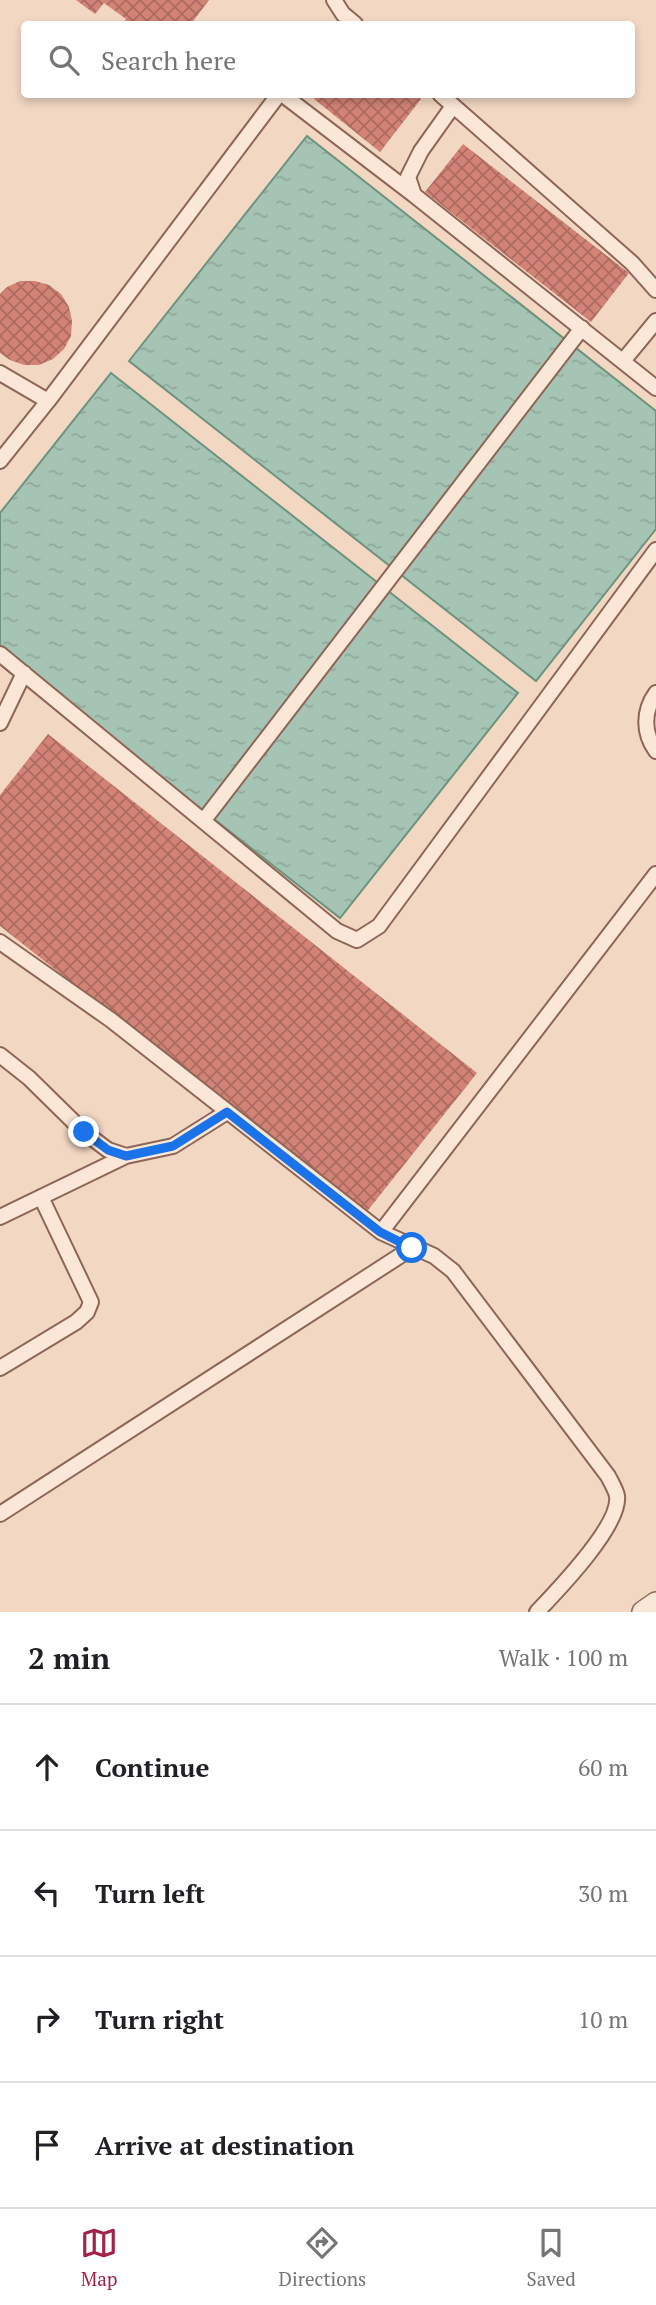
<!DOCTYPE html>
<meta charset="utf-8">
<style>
body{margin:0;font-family:"PT Serif",serif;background:#f2f2f2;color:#202124}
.stop{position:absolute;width:21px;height:21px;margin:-16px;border:5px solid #1a73e8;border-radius:50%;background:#fff}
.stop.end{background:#1a73e8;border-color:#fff;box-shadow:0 2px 7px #0008}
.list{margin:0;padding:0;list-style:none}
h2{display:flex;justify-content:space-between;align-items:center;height:91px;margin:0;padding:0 28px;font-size:30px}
h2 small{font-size:23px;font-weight:400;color:#757577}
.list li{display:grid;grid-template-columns:46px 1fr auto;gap:21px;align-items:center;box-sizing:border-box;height:126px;padding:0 28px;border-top:2px solid #e0e0e0}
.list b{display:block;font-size:26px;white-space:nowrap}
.list em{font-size:23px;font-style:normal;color:#757577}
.icon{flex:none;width:38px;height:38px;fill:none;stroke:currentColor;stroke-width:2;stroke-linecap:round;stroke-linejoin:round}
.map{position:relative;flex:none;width:656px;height:1612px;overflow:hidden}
.search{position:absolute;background:#fff;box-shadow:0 4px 10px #0003;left:21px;right:21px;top:21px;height:77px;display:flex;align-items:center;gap:18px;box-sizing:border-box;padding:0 24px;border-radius:7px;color:#757577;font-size:26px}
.sheet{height:595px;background:#fff}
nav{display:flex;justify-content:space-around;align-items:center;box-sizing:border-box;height:98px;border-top:2px solid #e0e0e0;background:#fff;font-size:19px;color:#757577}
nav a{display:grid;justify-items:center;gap:4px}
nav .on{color:#a12347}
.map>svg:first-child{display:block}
</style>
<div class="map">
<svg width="656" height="1612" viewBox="0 0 656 1612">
<defs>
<pattern id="water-ripples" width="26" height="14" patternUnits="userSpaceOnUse" patternTransform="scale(1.75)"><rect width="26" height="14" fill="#a6c4b3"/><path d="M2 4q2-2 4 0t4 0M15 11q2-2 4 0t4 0" fill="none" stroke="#90a89a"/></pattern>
<pattern id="building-cross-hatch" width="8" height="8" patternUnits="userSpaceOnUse" patternTransform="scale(1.75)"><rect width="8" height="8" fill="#d38376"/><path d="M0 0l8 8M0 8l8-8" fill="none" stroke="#ac6b60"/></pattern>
</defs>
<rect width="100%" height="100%" fill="#f2d7c3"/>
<path fill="url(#water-ripples)" stroke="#6b937e" stroke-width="2" d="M307,136l349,275v118l-120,152 -407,-320z
M111,373l407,320 -178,225 -340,-267v-138z"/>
<path fill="url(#building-cross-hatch)" d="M76,0h133l-18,24h-69l4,-5 -22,-16 -9,11z
M318,94h98l5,5 -41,53 -66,-53z
M463,144l166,129 -38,49 -166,-130z
M20,281h15l14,4 12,9 8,13 3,14 -1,15 -7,13 -11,10 -14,6h-15l-14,-5 -10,-7v-59l7,-7z
M48,734l429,339 -112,141 -365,-288v-131z"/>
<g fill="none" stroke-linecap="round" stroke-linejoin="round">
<defs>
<path id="service" d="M334,0l9,14 12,10
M282,94l132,101
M440,94l192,169 24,27
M453,106l-32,45 -13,26 6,18 242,193
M623,361l33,-40
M0,373l48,28 231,-307
M0,461l48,-60
M0,654l337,277 20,9 22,-14 277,-376
M656,693c-13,18 -13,40 0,58
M0,723l24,-50
M204,820l378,-492
M0,942l111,78 270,212 53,24 19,15 155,205c3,6 8,14 9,20 4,29 -60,95 -80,116
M0,1055l29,23 55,54 24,18 18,6 47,-10 54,-34
M0,1217l126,-61
M381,1232l275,-358
M0,1368l76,-46 11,-10 4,-10 -50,-105
M0,1514l412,-266"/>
<path id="pedestrian" d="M643,1612l13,-9"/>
</defs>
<use href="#service" stroke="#8e6658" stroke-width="18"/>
<use href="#pedestrian" stroke="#8e6658" stroke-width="24"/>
<use href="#service" stroke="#fbe7d7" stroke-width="14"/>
<use href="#pedestrian" stroke="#fbe7d7" stroke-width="21"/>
</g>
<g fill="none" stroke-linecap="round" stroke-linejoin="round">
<path stroke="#1a73e8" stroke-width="9" d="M84,1132l24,18 18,6 47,-10 54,-34 153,120 32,16"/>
</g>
</svg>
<div class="stop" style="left:412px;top:1248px"></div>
<div class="stop end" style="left:84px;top:1132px"></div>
<div class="search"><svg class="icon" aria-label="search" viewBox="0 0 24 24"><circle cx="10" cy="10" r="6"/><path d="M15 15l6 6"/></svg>Search here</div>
</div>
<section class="sheet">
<h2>2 min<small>Walk · 100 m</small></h2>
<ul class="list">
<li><svg class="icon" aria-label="ahead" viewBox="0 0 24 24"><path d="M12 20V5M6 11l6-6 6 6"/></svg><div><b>Continue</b></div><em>60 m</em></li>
<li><svg class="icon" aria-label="left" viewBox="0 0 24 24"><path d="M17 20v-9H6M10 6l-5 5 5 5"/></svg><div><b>Turn left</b></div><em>30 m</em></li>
<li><svg class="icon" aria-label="right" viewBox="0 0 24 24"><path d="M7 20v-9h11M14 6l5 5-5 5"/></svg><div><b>Turn right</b></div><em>10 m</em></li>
<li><svg class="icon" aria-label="arrive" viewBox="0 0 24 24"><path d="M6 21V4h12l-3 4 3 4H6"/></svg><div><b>Arrive at destination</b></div></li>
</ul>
</section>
<nav>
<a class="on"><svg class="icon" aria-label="map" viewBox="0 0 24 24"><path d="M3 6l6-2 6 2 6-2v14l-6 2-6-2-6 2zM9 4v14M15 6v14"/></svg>Map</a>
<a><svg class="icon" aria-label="directions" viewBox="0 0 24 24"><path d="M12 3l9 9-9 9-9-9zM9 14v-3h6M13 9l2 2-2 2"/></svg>Directions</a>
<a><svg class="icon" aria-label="saved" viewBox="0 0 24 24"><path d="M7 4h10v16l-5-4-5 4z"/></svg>Saved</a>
</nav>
